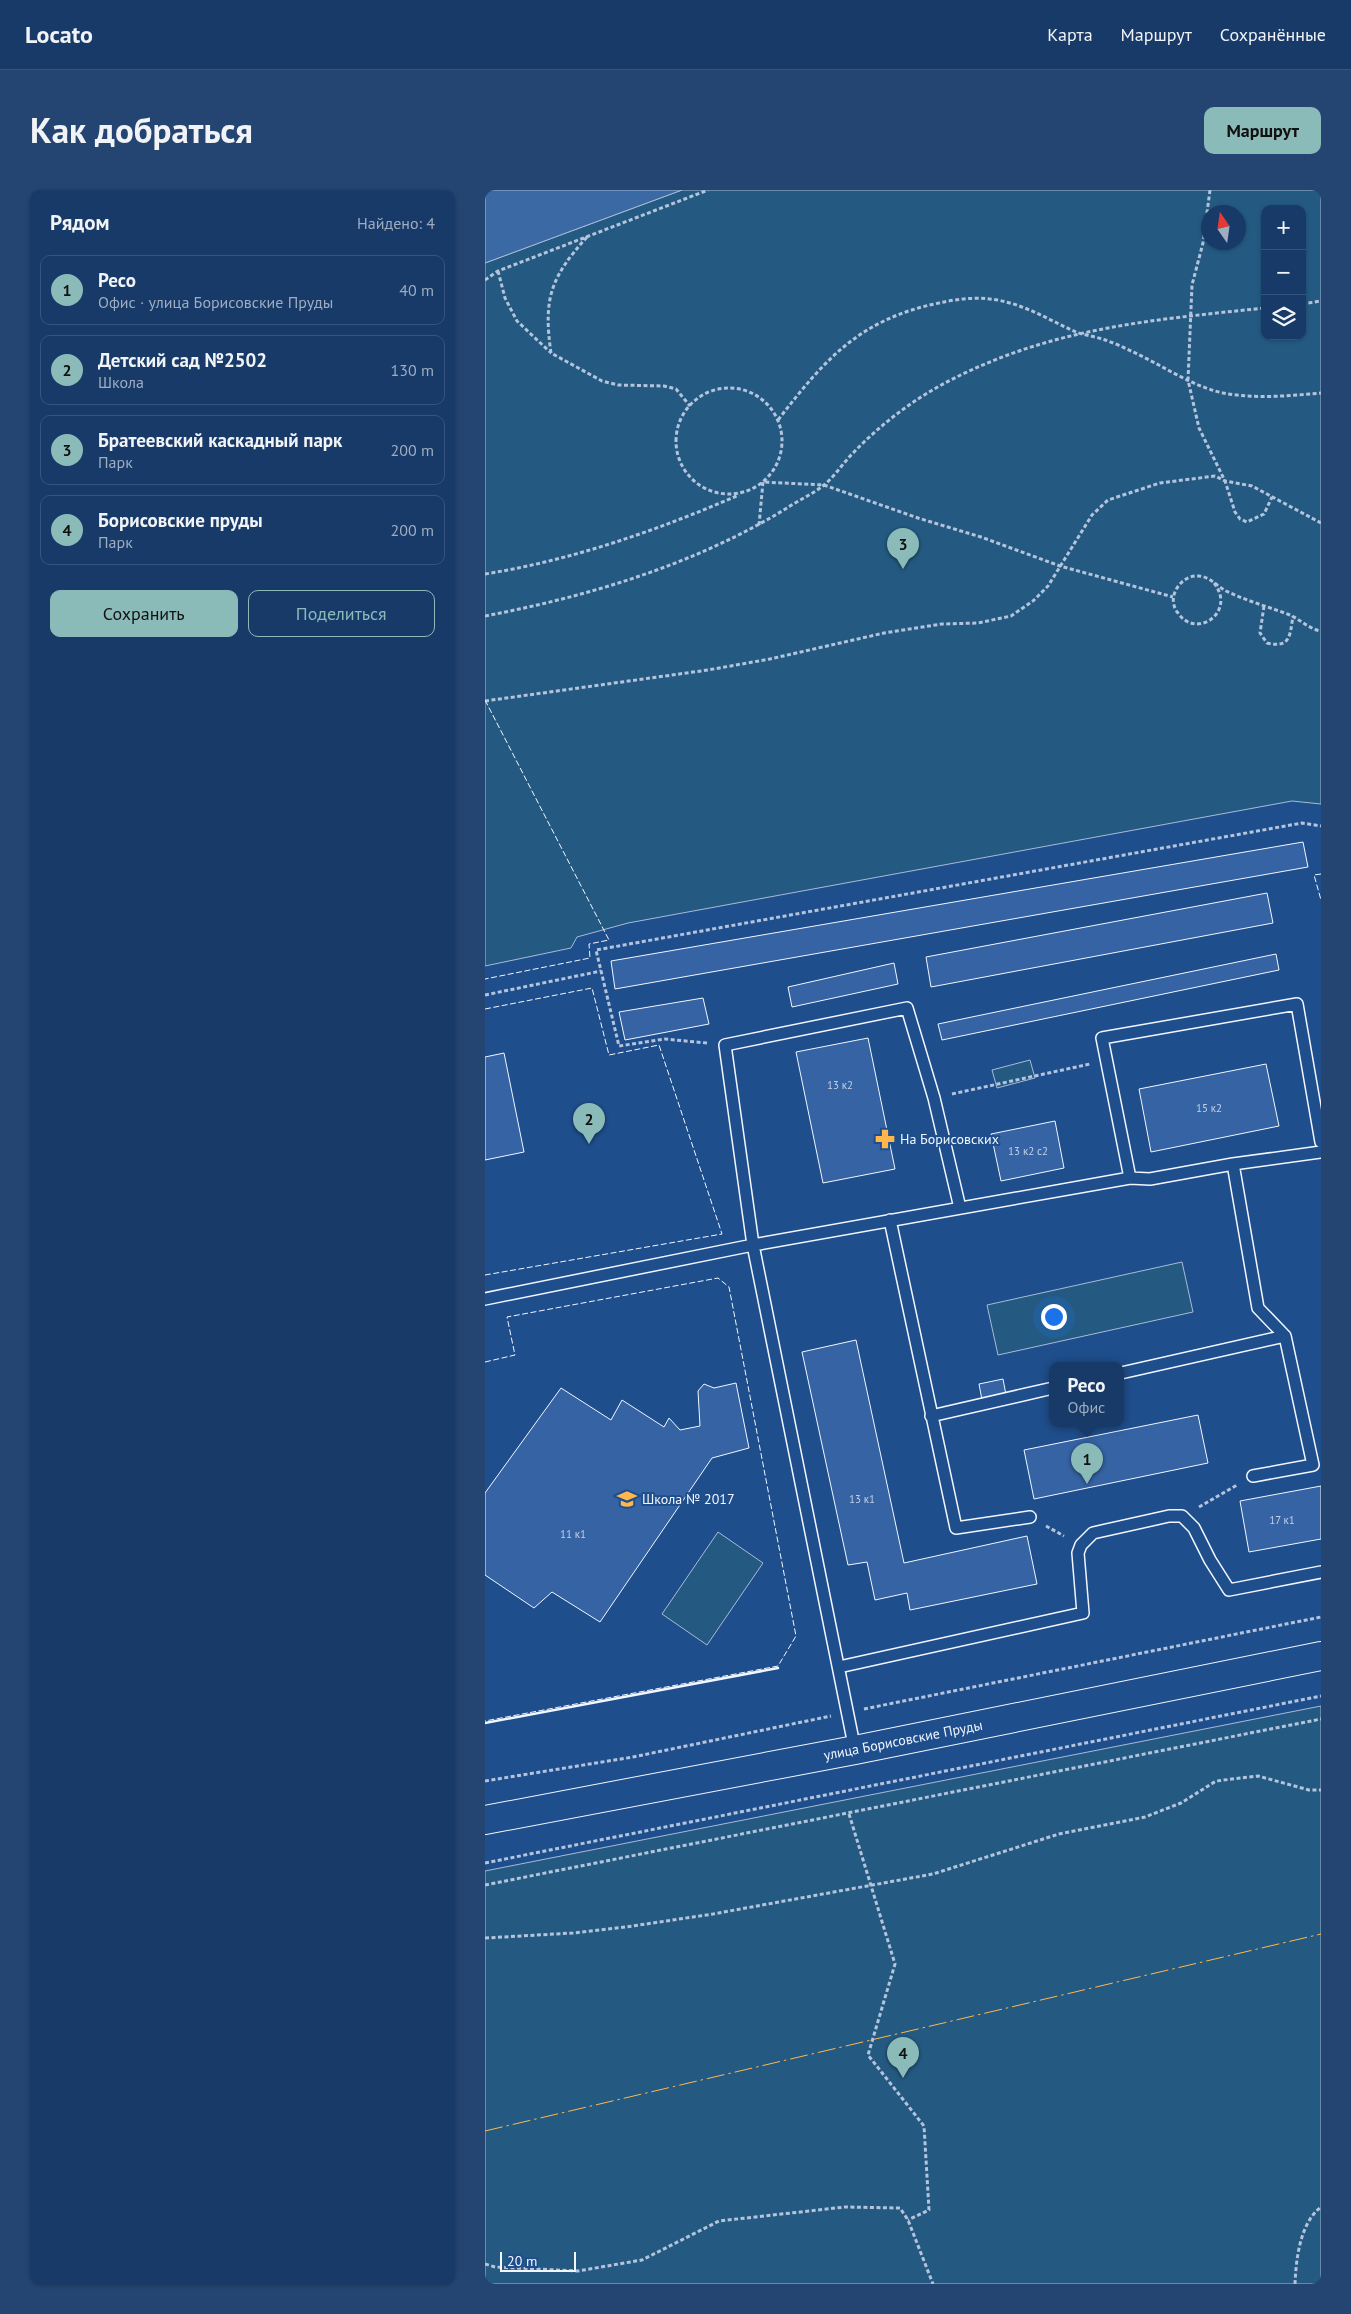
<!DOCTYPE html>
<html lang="ru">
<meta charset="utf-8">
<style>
body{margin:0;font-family:"PT Sans",sans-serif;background:#244571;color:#f1f3f6}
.controls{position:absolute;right:15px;top:15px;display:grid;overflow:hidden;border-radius:10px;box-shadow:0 1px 4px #0004}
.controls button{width:45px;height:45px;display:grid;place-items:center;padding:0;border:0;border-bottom:1px solid #36547d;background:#173a69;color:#f1f3f6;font:25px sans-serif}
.compass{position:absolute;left:716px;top:15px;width:45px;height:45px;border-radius:50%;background:#173a69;box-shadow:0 1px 4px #0004;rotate:347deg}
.scale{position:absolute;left:15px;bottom:12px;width:76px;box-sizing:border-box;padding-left:5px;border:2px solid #f2f6ff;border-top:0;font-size:14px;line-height:18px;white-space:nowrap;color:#f2f6ff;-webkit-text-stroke:4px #1f4e8c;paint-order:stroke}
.you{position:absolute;left:568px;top:1126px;width:18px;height:18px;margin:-12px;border:4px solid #fff;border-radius:50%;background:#1a73e8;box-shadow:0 0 0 8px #1a73e833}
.badge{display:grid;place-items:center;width:32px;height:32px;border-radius:50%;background:#8bbbb9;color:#111;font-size:16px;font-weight:700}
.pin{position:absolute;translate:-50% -41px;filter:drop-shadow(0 1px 2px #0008)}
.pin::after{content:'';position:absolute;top:26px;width:18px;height:15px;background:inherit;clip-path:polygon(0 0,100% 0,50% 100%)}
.popup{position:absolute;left:564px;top:1172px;width:75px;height:65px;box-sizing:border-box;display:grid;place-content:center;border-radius:10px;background:#173a69;filter:drop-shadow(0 1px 4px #0005);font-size:16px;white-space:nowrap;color:#9eadc0}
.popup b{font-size:19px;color:#f1f3f6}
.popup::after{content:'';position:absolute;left:50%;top:100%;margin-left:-10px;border:10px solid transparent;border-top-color:#173a69}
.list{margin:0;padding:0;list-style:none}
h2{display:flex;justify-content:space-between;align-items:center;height:65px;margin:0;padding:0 20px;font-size:21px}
h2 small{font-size:16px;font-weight:400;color:#9eadc0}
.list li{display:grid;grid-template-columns:32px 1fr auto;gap:15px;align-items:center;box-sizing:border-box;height:70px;margin:0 10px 10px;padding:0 10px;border:1px solid #36547d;border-radius:10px}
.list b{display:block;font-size:19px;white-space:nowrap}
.list p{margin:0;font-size:16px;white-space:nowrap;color:#9eadc0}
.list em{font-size:16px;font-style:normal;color:#9eadc0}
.actions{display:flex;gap:10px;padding:15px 20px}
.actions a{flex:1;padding:11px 0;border:1px solid #8bbbb9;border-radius:10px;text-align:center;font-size:18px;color:#8bbbb9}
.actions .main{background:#8bbbb9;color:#111}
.icon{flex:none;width:28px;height:28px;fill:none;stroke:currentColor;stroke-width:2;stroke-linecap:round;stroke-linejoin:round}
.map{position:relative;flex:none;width:836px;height:2094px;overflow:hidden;border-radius:10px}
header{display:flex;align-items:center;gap:30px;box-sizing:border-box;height:70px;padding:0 25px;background:#173a69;border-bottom:1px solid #36547d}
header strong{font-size:24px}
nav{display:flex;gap:28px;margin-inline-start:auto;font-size:18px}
.intro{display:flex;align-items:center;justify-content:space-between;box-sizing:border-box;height:120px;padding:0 30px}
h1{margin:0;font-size:35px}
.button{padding:12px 22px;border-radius:10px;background:#8bbbb9;color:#111;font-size:18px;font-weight:700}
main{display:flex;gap:30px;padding:0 30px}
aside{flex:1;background:#173a69;border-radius:10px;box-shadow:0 1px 4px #0004}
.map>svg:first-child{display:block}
</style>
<header>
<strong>Locato</strong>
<nav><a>Карта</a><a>Маршрут</a><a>Сохранённые</a></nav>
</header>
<div class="intro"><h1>Как добраться</h1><a class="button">Маршрут</a></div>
<main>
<aside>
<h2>Рядом<small>Найдено: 4</small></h2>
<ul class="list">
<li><span class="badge">1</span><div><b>Ресо</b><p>Офис · улица Борисовские Пруды</p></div><em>40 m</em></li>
<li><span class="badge">2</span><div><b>Детский сад №2502</b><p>Школа</p></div><em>130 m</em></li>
<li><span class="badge">3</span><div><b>Братеевский каскадный парк</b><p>Парк</p></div><em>200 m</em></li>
<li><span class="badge">4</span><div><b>Борисовские пруды</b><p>Парк</p></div><em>200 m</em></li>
</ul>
<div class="actions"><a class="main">Сохранить</a><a>Поделиться</a></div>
</aside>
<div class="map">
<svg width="836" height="2094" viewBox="0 0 836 2094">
<rect width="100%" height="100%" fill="#1f4e8c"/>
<path fill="#245a82" stroke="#a8bbd7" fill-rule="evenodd" d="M197,0h639v614l-29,-3 -664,122 -51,14 -6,11 -86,18v-703zM780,19h37v127h-37zM724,22h30v30h-30z
M545,870l5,18 -38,10 -5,-18z
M697,1072l11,50 -195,43 -11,-50z
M233,1342l45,31 -56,82 -45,-31z
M836,1516v578h-836v-413z"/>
<path fill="#3b69a3" stroke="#a8bbd7" d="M0,0h197l-197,73z"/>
<path fill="#3563a3" stroke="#f2f6ff" d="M818,652l5,25 -693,122 -4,-28z
M782,703l6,30 -342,64 -5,-30z
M791,764l3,16 -337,70 -4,-16z
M409,773l4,21 -106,23 -4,-20z
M218,808l6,26 -84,16 -6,-28z
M383,848l27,131 -72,14 -27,-131z
M19,863l20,99 -39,8v-103z
M781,874l13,62 -128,26 -12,-63z
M570,931l9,47 -63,13 -10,-47z
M371,1150l48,223 123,-27 10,48 -127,26 -3,-17 -32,7 -8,-38 -19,3 -46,-213z
M518,1189l3,16 -24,5 -3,-16z
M251,1193l13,65 -37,10 -112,164 -48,-30 -18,16 -49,-33v-82l76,-105 50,32 11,-20 42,27 5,-9 11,12 20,-4 -2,-35 6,-7 10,4z
M713,1225l10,48 -174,36 -10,-49z
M836,1296v53l-72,13 -9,-51z"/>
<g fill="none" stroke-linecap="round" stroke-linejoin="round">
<defs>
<path id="service" d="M645,988l-28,-140 195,-34 24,138
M405,1030l66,308 74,-11
M0,1109l268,-54 377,-67 20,1 83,-15 88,-12
M636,1183l164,-37 -27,-28 -25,-144
M446,1226l122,-28
M768,1286l60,-11 -28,-129
M354,1477l244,-54 -5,-60 3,-8 12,-12 76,-17h13l12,12 16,32 19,30 92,-18
M370,1560l-102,-505 -28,-200 182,-37 27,90 26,110"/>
<path id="secondary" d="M0,1630l370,-70 466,-94"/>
</defs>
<use href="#service" stroke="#f2f6ff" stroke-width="14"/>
<use href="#secondary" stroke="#f2f6ff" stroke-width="30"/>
<path stroke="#b3c4dc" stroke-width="3" stroke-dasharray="4 2.5" stroke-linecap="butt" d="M725,0l-7,53 -11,42 -4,95 11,48 26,53 10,31 5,7 7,3 17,-8 8,-17
M102,47c-36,40 -44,61 -36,116l51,28 16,4 46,1 12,3 14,17
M13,81l7,27 12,23 33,31
M0,90l13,-9 210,-81
M817,114l19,-3
M191 251a53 53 0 1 1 106 0a53 53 0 1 1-106 0Z
M293,230c47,-61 82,-101 161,-117 21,-5 46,-7 67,-1 25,6 47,20 70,30 8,3 17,4 26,7 10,3 21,8 31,13 29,13 58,34 90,41 31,6 66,3 98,0
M274,335l4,-43 61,3 94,33 63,19 79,29 113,31
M0,384c88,-14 173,-44 254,-79
M729,393c23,29 -18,57 -36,30 -5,-6 -6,-14 -3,-21 4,-10 14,-17 24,-16 11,1 18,10 27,15 21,10 43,16 64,24 11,5 19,14 31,16
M779,416l-4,27 7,10c24,6 23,-9 26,-27
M0,426c105,-20 211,-52 302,-108 12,-8 26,-14 37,-23 11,-9 19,-22 29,-32 26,-27 58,-52 92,-70 104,-55 205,-63 320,-75
M0,511l223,-31 62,-11 114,-26 58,-9 36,-1 33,-7 22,-15 15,-15 44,-71 16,-15 52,-17 55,-7 10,5 27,5 69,37
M0,805l116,-24
M222,853l-42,-4 -46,7 -23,-96 706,-127 19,3
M467,904l138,-30
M714,1317l38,-22
M561,1336l18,10
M379,1519l457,-92
M0,1591l148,-24 198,-41
M364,1624l46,150 -27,91 56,71 5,84 -21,10
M0,1673l836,-167
M0,1695l836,-166
M0,1748l88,-5 53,-6 87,-13 220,-40 126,-40 86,-17 36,-14 35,-22 42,-5 51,14h12
M0,2074l10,3 83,4 64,-11 77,-39 126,-14 55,1 8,12 25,64
M810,2094c1,-25 5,-61 26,-77"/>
<use href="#service" stroke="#1f4e8c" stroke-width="11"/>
<use href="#secondary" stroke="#1f4e8c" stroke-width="28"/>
<path stroke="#f2f6ff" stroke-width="1" stroke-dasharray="6 2.5" stroke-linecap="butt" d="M0,510l124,240 -20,4 1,14 -105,21
M836,684l-7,1 7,25
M0,819l107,-21 17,67 50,-10 63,189 -237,41
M0,1172l30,-7 -8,-38 211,-39 11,9 67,349 -18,30 -293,55"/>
<path stroke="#f2f6ff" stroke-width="2.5" d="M0,1533l293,-55"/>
<path stroke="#ffb74d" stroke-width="1" stroke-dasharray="18 4 2.5 4" stroke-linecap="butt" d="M0,1941l836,-197"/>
</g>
<defs>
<symbol id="pharmacy-bare" viewBox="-9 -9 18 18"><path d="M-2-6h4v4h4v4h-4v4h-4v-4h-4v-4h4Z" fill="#ffb74d" stroke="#1f4e8c" stroke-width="2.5" paint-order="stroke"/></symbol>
<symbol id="school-bare" viewBox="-9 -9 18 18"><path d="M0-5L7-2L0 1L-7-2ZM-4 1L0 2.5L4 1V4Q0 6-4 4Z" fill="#ffb74d" stroke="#1f4e8c" stroke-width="2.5" paint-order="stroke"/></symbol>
</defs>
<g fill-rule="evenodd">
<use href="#pharmacy-bare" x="386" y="935" width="28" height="28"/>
<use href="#school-bare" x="128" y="1295" width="28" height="28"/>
</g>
<g text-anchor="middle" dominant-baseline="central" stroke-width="4" stroke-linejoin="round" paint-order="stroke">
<g font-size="11" fill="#c3d1e8">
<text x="355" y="895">13 к2</text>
<text x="724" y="918">15 к2</text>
<text x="543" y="961">13 к2 с2</text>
<text x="377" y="1309">13 к1</text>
<text x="797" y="1330">17 к1</text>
<text x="88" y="1344">11 к1</text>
</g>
<g font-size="14" fill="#f2f6ff" stroke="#1f4e8c" text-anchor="start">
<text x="415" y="949">На Борисовских</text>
<text x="157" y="1309">Школа № 2017</text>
</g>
<g font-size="14" fill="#f2f6ff" stroke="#1f4e8c">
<text transform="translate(418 1550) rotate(-11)">улица Борисовские Пруды</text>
</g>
</g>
</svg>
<div class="controls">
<button>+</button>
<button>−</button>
<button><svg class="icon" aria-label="layers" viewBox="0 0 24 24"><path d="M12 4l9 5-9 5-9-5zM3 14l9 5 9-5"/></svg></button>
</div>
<svg class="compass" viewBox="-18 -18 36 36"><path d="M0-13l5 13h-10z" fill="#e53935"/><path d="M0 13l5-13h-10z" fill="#9eadc0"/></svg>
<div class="scale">20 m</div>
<div class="you"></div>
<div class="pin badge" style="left:602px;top:1294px">1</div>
<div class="popup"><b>Ресо</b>Офис</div>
<div class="pin badge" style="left:104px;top:954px">2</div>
<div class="pin badge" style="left:418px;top:379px">3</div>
<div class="pin badge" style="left:418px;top:1888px">4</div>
</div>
</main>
